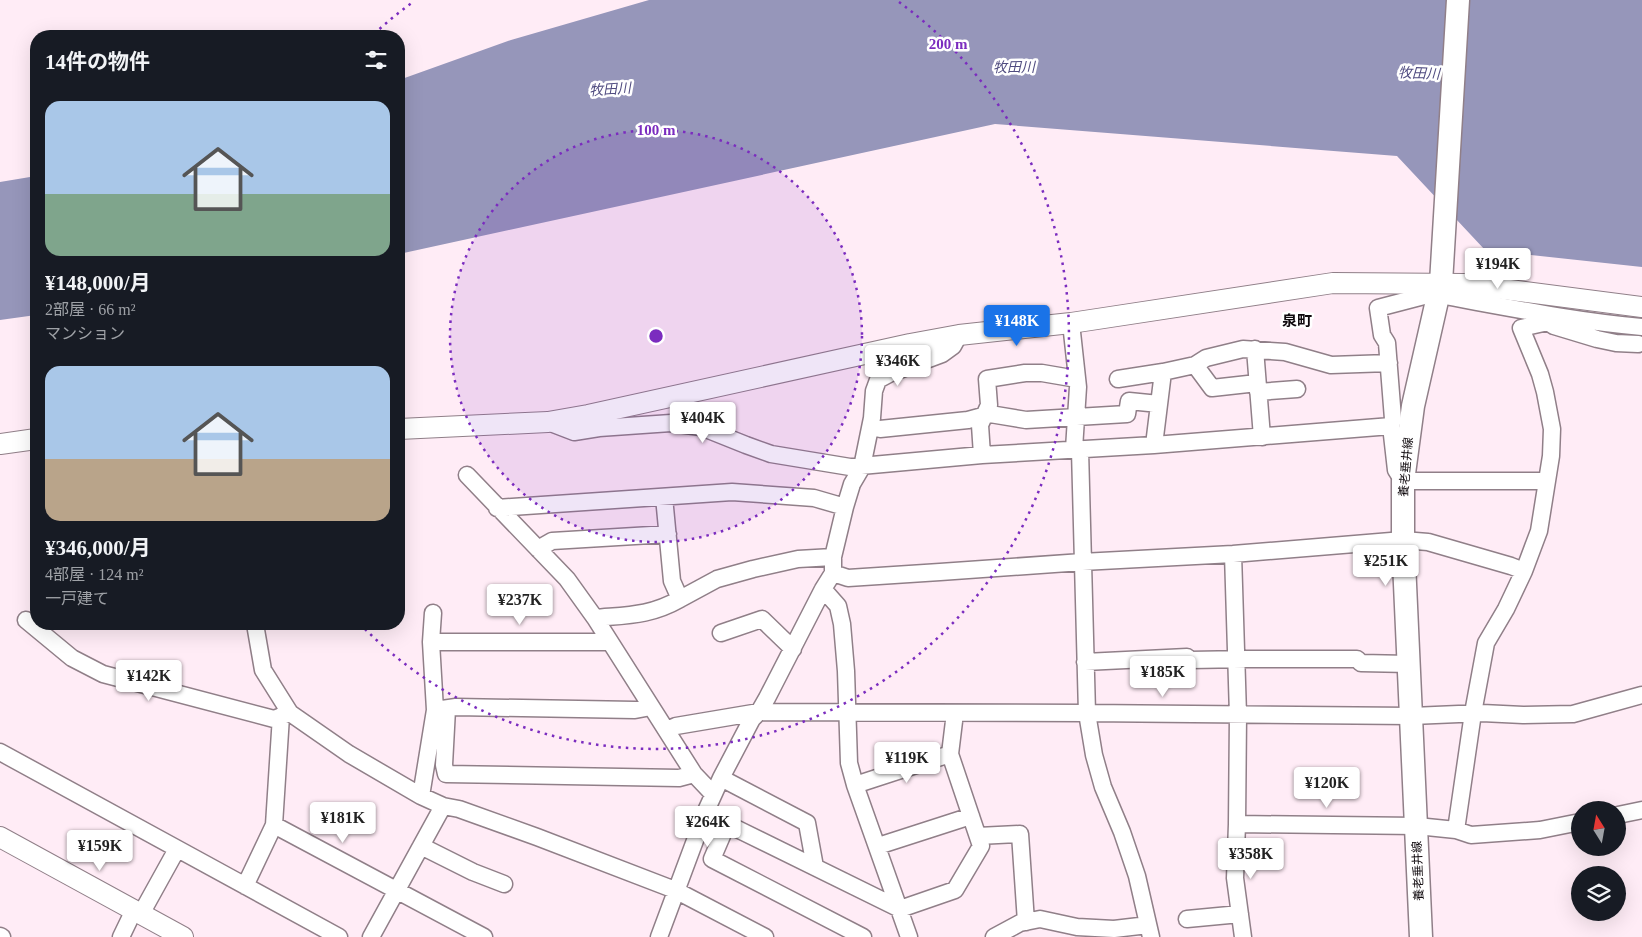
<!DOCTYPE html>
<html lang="ja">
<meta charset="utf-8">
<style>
:root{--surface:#171b24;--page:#20242c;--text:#f1f3f6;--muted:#9ea1a6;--accent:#1a73e8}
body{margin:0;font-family:"Times New Roman","Noto Sans JP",serif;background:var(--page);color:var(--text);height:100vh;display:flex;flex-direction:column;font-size:19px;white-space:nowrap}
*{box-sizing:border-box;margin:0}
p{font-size:16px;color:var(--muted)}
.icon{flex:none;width:28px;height:28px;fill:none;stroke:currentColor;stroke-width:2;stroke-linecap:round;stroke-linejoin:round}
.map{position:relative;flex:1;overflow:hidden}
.drawer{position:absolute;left:30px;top:30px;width:375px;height:600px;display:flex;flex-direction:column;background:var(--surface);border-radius:20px;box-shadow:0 5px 20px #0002}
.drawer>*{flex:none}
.needle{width:32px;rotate:349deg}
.controls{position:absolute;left:1571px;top:801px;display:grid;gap:10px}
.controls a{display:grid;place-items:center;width:55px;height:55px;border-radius:50%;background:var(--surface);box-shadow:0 5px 20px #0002;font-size:25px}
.price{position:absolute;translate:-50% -42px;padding:0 11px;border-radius:5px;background:#fff;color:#222;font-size:16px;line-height:32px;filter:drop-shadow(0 1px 2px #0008)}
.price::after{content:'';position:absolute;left:50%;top:30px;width:15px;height:11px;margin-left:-8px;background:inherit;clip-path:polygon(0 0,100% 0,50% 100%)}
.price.current{background:var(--accent);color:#fff}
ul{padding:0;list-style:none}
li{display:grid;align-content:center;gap:10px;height:265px;padding:0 15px}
li span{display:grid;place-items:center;height:155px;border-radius:15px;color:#555}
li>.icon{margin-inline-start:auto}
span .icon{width:90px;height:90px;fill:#fffc;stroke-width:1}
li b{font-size:21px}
h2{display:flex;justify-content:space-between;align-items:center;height:60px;padding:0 15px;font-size:21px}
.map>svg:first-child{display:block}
.water{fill:#9696ba}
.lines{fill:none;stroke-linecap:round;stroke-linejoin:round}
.minor-casing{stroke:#907f88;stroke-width:19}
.tertiary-casing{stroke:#907f88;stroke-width:22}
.secondary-casing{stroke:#907f88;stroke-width:25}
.minor{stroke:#fff;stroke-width:16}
.tertiary{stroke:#fff;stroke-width:20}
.secondary{stroke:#fff;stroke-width:22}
.ring{fill:none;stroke:#7b2cbf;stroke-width:2.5;stroke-dasharray:2.5 5}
.labels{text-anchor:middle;stroke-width:5;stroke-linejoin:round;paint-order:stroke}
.street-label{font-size:12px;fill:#0f090d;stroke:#fff}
.water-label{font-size:14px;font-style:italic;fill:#504c80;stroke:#fff}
.quarter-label{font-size:15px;font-weight:bold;fill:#0f090d;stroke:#fff}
.centre{fill:#7b2cbf;stroke:#fff;stroke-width:2.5}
.ring-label{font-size:15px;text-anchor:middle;font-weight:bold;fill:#7b2cbf;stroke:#fff;stroke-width:5;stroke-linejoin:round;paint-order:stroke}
</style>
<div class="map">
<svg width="1642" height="937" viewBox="0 0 1642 937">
<rect width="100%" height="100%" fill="#ffecf6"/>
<path class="water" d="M649,0h993v267l-157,-17 -88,-94 -402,-32 -596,130v-174l112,-40z
M36,176v139l-36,5v-138z"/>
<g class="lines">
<defs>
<path id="minor" d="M1548,322l6,4 43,13 19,4 22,1
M1071,323l7,64 -4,62
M1255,349l7,88
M1195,365l11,-7 37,-9 42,3 46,13 58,-2
M1163,372l32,-7 17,23 45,-5
M1118,379l45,-7 -9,73
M1258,392l39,-3
M548,422l26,10 25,-4 72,-5 30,4 45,18 25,9 79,13 132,-12 172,-10 237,-19 5,44 7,11h143
M1391,426l2,-7 -6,-76 -5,-8 -4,-27 46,-12 15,-1c67,12 135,26 203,32
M880,429l88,-9 22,-6 36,6 101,-6 2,-13 30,3
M1080,450l7,263 7,42 9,32 19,45 15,44 14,61
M982,455l-2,-30 9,-20 -2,-26 38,-6h17l35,6
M467,475l100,104 28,39
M664,497l8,84 8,18 37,-20 36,-10 45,-10 35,-2
M497,508l235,-16 82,6 31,9
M538,549l14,-8 116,-7
M1233,554l5,161 -1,109 -2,54 8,59
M833,573l15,5 92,-6 142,-10 151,-8 170,-14 25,2 83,24 13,5
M823,589l15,17 4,18 4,47 3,92 6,22 54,152
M680,599c-30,17 -52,16 -85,19l99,156 19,20
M26,620l46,38 31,16 171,45 16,-6
M255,624l8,46 27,43 59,41 72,42 22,10 16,3 78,28 138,53 90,47
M721,633l41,-14 31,30
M431,642h178
M1085,662l102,-5 3,3 57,-1h110l4,4 48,1
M447,709l-3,56 2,9 233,4 15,-4
M435,710l21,-3 179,3 16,-3
M667,730l9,-4 83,-14 328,1 325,3 70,-3 41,2 50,-1 69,-19
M0,752l339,185
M721,778l86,45 8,44
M855,785l95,-31
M421,796l14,-86 -4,-68 2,-29
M706,811l21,13 173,85 55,-19 26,-44 -31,-92 5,-41
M1618,815l24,-5
M727,824l-15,35 151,78
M1237,824l180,2 39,4 15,5 69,-5 40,-8
M274,825l210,112
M1456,830l17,-117 13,-70 20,-34 18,-38 15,-40 12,-75 1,-27 -7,-37 -5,-18 -19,-46 27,-6 2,-7
M978,836l42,-2 6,88
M421,846l52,26 31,12
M878,846l93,-30
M245,886l29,-61 7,-109
M141,914l36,-65
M1187,919l53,-5
M0,936l2,1
M121,937l13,-27
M371,937l72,-131
M659,937l47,-126 15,-33 31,-59 7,-7 8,-14 56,-109 10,-16v-16l12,-50 7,-23 10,-17 10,-49 2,-27 4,-11 13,-7 51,-19 11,-8 6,-11
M994,937l26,-14 20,-4 37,8 37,2 34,-4"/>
<path id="tertiary" d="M399,429l149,-7 40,-7 322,-71 49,-9 112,-12 262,-40 131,1 178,23
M0,444l36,-5
M0,837l183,100"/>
<path id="secondary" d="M1421,937l-18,-397v-59l10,-75 28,-123 17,-283"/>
</defs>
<use href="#minor" class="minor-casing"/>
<use href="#tertiary" class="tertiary-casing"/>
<use href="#secondary" class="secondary-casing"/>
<use href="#minor" class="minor"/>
<use href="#tertiary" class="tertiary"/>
<use href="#secondary" class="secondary"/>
</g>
<circle cx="656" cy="336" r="206" fill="#7b2cbf" fill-opacity=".12"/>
<g class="ring">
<circle cx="656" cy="336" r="206"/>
<path d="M374 34A413 413 0 0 1 413 2M899 2A413 413 0 1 1 361 625"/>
</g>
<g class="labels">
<g class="street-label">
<text transform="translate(1406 467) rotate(-85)" y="4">養老垂井線</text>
<text transform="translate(1418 871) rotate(-92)" y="4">養老垂井線</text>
</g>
<g class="water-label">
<text transform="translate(1014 67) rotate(-1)" y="5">牧田川</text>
<text transform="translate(1419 73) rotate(2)" y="5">牧田川</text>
<text transform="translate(610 89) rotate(-4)" y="5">牧田川</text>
</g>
<g class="quarter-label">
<text x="1297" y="326">泉町</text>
</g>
</g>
<circle cx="656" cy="336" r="8" class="centre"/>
<g class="ring-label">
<text x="948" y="49">200 m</text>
<text x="656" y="135">100 m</text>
</g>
</svg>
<div class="controls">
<a><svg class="needle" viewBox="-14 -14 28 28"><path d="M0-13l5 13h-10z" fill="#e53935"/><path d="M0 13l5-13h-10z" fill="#9ea1a6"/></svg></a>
<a><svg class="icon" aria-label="layers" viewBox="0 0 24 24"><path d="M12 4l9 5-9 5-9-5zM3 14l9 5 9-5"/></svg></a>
</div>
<b class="price" style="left:1498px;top:290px">¥194K</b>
<b class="price current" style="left:1017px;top:347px">¥148K</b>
<b class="price" style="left:898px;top:387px">¥346K</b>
<b class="price" style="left:703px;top:444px">¥404K</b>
<b class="price" style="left:1386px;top:587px">¥251K</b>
<b class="price" style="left:520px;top:626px">¥237K</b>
<b class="price" style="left:1163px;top:698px">¥185K</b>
<b class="price" style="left:149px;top:702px">¥142K</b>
<b class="price" style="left:907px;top:784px">¥119K</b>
<b class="price" style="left:1327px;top:809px">¥120K</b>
<b class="price" style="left:343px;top:844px">¥181K</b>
<b class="price" style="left:708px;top:848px">¥264K</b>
<b class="price" style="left:100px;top:872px">¥159K</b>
<b class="price" style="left:1251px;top:880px">¥358K</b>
<section class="drawer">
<h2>14件の物件<svg class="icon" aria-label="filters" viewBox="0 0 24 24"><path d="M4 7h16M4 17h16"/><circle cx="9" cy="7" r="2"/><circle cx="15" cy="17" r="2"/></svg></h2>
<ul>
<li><span style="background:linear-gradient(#a9c7e8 60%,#7fa58c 0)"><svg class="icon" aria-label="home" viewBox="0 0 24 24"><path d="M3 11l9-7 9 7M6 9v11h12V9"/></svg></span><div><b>¥148,000/月</b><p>2部屋 · 66 m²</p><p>マンション</p></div></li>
<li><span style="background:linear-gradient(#a9c7e8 60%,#b9a48a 0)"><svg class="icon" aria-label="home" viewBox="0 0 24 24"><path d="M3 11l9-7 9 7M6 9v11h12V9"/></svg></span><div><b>¥346,000/月</b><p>4部屋 · 124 m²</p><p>一戸建て</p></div></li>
</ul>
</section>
</div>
